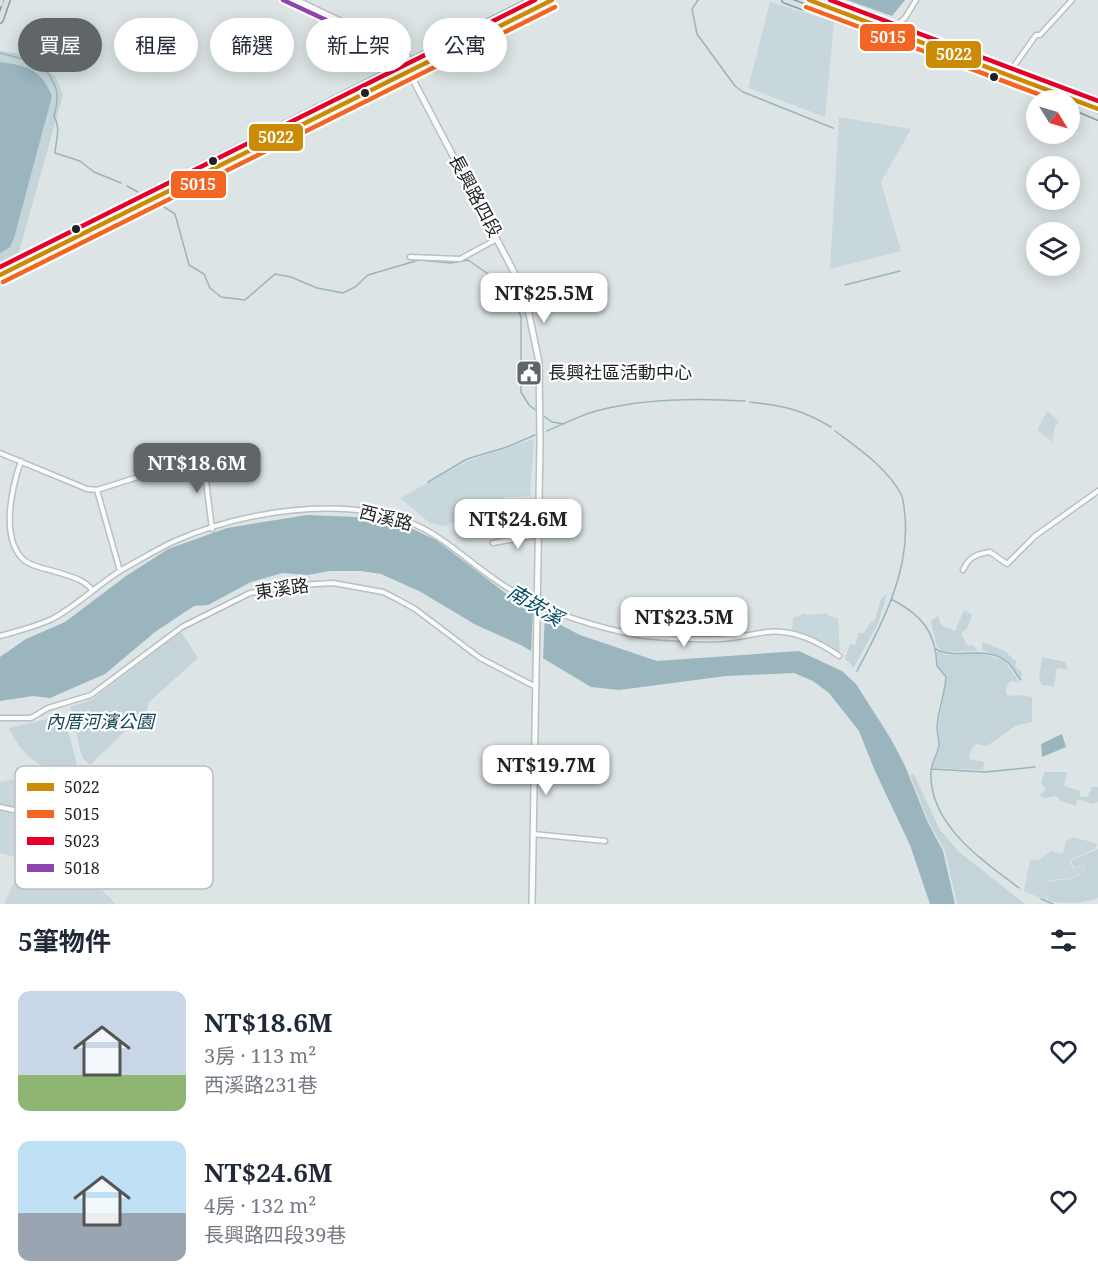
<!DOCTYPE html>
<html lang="zh-TW">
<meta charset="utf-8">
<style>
:root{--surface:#fff;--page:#f6f6f7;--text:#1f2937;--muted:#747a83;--accent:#606567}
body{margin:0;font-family:"Noto Serif","Noto Sans TC",serif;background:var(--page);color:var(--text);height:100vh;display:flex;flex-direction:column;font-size:22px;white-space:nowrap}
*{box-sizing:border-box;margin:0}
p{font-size:20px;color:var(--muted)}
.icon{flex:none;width:33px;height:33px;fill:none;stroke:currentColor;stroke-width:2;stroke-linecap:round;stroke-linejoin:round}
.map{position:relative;height:904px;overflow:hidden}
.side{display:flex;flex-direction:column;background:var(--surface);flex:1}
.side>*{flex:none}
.banner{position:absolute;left:18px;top:18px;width:600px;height:54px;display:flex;gap:12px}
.needle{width:39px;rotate:127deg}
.tools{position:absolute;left:1026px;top:90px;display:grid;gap:12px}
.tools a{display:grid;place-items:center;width:54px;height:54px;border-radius:50%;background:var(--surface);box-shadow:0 3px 15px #0003;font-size:30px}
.price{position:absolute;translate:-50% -51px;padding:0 14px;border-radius:12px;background:#fff;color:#222;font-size:20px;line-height:39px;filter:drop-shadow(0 2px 3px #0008)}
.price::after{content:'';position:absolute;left:50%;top:36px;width:18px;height:14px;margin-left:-9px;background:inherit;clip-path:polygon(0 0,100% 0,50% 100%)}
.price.active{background:var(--accent);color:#fff}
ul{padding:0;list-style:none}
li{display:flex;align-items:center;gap:18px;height:150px;padding:0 18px}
li span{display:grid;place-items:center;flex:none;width:168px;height:120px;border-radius:12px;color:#555}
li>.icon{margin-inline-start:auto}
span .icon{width:72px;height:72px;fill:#fffc;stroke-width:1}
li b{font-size:26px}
h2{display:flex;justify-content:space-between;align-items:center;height:72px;padding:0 18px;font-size:26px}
.pill{padding:0 21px;border-radius:27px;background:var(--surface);box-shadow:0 3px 15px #0003;font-size:21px;line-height:54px}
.pill.active{background:var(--accent);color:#fff}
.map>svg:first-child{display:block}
.built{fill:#c8d7dc}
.green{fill:#c4d4d9}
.water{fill:#9ab5be}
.pier{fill:#dce4e6}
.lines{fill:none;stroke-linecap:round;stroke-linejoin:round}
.stream{stroke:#9ab5be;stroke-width:1.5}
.street-casing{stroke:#babfc1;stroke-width:7}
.secondary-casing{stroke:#babfc1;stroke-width:8}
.primary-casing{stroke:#889ba0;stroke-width:8}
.street{stroke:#fafbfb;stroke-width:4}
.secondary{stroke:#fafbfb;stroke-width:5}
.primary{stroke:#d8e1e3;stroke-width:5}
.bus-1-casing{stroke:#fff;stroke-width:9}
.bus-2-casing{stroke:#fff;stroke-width:9}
.bus-3-casing{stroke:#fff;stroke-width:9}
.bus-4-casing{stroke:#fff;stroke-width:9}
.bus-1{stroke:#cb8b07;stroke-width:4.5}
.bus-2{stroke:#f26522;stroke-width:4.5}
.bus-3{stroke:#e4002b;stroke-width:4.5}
.bus-4{stroke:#8e44ad;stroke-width:4.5}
.bus-dot{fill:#1d2123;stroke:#fff;stroke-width:2}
.labels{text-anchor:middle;stroke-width:4.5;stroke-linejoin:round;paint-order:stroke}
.street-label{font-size:18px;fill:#1d2123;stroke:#fff}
.poi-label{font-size:18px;fill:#1d2123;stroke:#fff;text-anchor:start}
.park-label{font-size:18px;font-style:italic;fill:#164756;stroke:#fff}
.water-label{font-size:20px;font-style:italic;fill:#024f62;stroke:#fff}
.key{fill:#fff;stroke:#bbbcbd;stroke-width:1.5}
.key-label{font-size:16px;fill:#1d2123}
.line-badge{stroke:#fff;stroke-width:2}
.badge-label{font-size:16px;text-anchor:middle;font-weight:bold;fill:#fff}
</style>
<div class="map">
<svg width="1098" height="904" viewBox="0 0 1098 904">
<rect width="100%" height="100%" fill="#dce4e6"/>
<path class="built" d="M770,2l64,20 -9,95 -77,-29z
M839,117l72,12 -30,53 20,69 -71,18z
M1047,411l12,10 -5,8 -1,13 -16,-12z
M534,439l-4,57 -25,1 -2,11 -20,3 -39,15 -14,-3 -30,-25 68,-37z
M806,613l1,2 21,-2 1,3 9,2 2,35 -28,-15 -20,-7 1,-13z
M14,779l18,5 3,4 -2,13 14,3 27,17 13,18 -3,1 5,23 13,27 14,14h-112l23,-49 -12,2 -15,-4v-71z
M1073,837l25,7 -3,5 -26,12 4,8 9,-3 3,6 -14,6 -21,2 -5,4 2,17 -23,-10 6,-31h8l13,-9 12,3 3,-13z"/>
<path class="green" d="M0,51l30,4 26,22 7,18 -45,160 -18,9z
M887,594l-9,30 -24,43 -9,-8 5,-15 5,1 4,-12h5l7,-11 4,-2 6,-21z
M964,610l8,5 -4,12 -7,7 6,11 6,1 5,5 -33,1 -8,-5 -6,-26 7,-5 3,9 14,6z
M181,632l17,26 -50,45v6l-58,56 -8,-8 -12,-50 23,-8z
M982,642l21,8 14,12 -2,5 7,5 -1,7 -16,-20 -23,-9z
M937,650l8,5 33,-2 26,7 16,23 -9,-2 -5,5v8l3,2 9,-1 14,2v25l-17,4 -28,20 -11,-2 -5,5 -2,10 15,3 -1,8 -51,-2 8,-22 -2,-19 9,-50 -9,-11z
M1042,657l23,5 3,7 -11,-1 -3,18 -12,-1 -3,-6z
M64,715l14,54c-33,7 -56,-12 -69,-41z
M1045,772h22l-3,14 16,5v6h7l5,-10h6v15l-5,2 -16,-5 -1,7 -15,-5 -5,-5 -12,2 -5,-3 7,-5 -5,-8z
M914,774l26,56 19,22 66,52h-68l-12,-53 -16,-28 -19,-48z
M1098,849v49c-15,6 -35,6 -50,3l-3,-17 6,-3 20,-2 14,-7 -2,-7 -9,3 -3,-7z"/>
<path class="water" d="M847,0h58l-13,16z
M0,62c28,4 41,7 52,34l-38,142 -4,9 -10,6z
M307,515l73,3 22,6 34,16 76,58 37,21 31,16 77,26 142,-10 43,20 14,13 35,55 14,27 23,57 15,28 12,53h-25l-20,-59 -35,-74 -16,-40 -30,-38 -16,-12 -19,-8 -68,3 -107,14 -28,-3 -70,-42 -45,-20 -55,-33 -40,-18 -20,-3h-32l-21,4 -26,-2 -31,9 -43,23 -14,1 -39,26 -50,42 -55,24 -17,-2 -33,5v-44l26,-18 39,-17 61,-46 42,-27 59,-21z
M1062,734l4,13 -24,10 -1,-13z"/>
<path class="pier" d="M533,610l12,3 -2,48 -12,-7z"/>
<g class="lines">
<path class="stream" d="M698,0l-6,9 5,25 38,52 8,6 90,36
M0,53l42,11c14,21 19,27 12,52 7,12 2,23 1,37l25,8 14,11 27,11
M127,186l11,6
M155,201l20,13 14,51 15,9 6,14 11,9 24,3 30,-26 16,3 26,11 26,5 12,-6 13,-12 51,-15 32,3 17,-3 43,30 10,27v75l8,13 8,6
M845,285l55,-14
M750,402c34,4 51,7 81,25
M541,414l11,8 12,2
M547,431c17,-7 35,-17 53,-21 47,-12 97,-12 145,-9
M835,431c24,18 51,36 66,63 3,6 3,15 4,22 5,56 -23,108 -48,155
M428,482l39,-23 40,-12 28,-12
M891,599c31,16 45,33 46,67l9,11c-1,17 -8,33 -9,50 0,6 2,12 2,18 -1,9 -7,16 -8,26 -3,53 51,89 88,117
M936,649c17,11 50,-4 70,12 6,4 9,13 15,19
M931,769l54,3 50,-5
M1041,899l12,5"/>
<defs>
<path id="street" d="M819,0v12
M451,26l7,11
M890,30l15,-12 11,-18
M1007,76l29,-41h4l32,-35
M410,257l50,2 37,-20
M0,453l87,36 10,1 126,-40
M203,457l9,72
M21,461c-10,29 -21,79 4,100 10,7 24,8 35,12 12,4 25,7 32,17
M97,490l23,81
M493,543l46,-8
M963,570c6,-13 13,-16 27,-18l17,12 28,-28 63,-45
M0,636c18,-5 35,-9 52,-17 25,-13 46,-35 71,-50 17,-9 34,-20 52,-28 66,-29 162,-45 231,-20 34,12 58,37 87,57 38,28 84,44 129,54 28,6 67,8 96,7 16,0 33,-5 49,-7 25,-3 52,10 72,24
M0,718h31l17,-10 43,-13 91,-68 68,-34 49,-8 34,-2 50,9 14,7 18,10 65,49 56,29
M0,807l72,16
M533,834l72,7"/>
<path id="secondary" d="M283,0l117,55 114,217 15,42 10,48 1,81 -8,461
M296,0l99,47 12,9 3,8"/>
<path id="primary" d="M785,0l272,100
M809,0l289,109
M0,4l1,-4
M0,20l7,-20
M1070,105l28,12
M0,267l532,-267
M0,275l552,-275"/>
</defs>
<use href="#street" class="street-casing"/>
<use href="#secondary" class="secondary-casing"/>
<use href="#primary" class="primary-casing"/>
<use href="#street" class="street"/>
<use href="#secondary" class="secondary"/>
<use href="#primary" class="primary"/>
<defs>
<path id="bus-1" d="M809,0l289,109
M0,275l552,-275"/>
<path id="bus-2" d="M806,7l248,93
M3,282l552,-275"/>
<path id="bus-3" d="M830,0l268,101
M0,267l535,-267"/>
<path id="bus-4" d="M283,0l71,33"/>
</defs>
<use href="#bus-1" class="bus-1-casing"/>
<use href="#bus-2" class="bus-2-casing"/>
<use href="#bus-3" class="bus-3-casing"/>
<use href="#bus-4" class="bus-4-casing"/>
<use href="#bus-1" class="bus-1"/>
<use href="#bus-2" class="bus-2"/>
<use href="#bus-3" class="bus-3"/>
<use href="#bus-4" class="bus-4"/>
</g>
<defs>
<symbol id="civic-square" viewBox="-11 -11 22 22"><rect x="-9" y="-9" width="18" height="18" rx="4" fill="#606567" stroke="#fff"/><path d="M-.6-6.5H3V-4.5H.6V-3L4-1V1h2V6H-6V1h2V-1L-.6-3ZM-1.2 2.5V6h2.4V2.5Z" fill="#fff"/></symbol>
</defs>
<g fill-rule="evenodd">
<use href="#civic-square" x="514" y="358" width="30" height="30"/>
</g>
<g class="bus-dot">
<circle cx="994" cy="77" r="5"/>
<circle cx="365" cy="93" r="5"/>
<circle cx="213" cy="161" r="5"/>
<circle cx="76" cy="229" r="5"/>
</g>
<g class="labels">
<g class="street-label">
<text transform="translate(475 196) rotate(62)" y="6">長興路四段</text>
<text transform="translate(386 518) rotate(14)" y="6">西溪路</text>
<text transform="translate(282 589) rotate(-8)" y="6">東溪路</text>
</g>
<g class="poi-label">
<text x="548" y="379">長興社區活動中心</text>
</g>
<g class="park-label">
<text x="100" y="728">內厝河濱公園</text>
</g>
<g class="water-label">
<text transform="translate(535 605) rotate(31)" y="7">南崁溪</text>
</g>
</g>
<rect x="15" y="766" width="198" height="123" rx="9" class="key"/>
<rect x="27" y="783" width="27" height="8" fill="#cb8b07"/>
<rect x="27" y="810" width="27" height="8" fill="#f26522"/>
<rect x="27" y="837" width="27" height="8" fill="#e4002b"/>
<rect x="27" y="864" width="27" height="8" fill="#8e44ad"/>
<g class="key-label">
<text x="64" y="793">5022</text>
<text x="64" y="820">5015</text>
<text x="64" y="847">5023</text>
<text x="64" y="874">5018</text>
</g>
<g class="line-badge">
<rect x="859" y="23" width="57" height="29" rx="6" fill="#f26522"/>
<rect x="925" y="40" width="57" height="29" rx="6" fill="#cb8b07"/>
<rect x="248" y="123" width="56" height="29" rx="6" fill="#cb8b07"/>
<rect x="170" y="170" width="57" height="29" rx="6" fill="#f26522"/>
</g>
<g class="badge-label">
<text x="888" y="43">5015</text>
<text x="954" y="60">5022</text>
<text x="276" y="143">5022</text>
<text x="198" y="190">5015</text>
</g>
</svg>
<div class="tools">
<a><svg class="needle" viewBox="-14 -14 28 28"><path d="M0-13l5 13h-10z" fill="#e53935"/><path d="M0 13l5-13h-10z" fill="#747a83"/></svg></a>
<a><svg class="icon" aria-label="locate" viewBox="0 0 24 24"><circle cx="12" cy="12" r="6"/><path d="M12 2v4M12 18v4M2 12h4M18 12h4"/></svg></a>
<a><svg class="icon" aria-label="layers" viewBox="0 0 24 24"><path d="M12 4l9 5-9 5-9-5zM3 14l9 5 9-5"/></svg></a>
</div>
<b class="price" style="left:544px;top:324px">NT$25.5M</b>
<b class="price active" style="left:197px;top:494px">NT$18.6M</b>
<b class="price" style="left:518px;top:550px">NT$24.6M</b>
<b class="price" style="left:684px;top:648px">NT$23.5M</b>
<b class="price" style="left:546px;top:796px">NT$19.7M</b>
<div class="banner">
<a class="pill active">買屋</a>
<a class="pill">租屋</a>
<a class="pill">篩選</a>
<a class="pill">新上架</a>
<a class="pill">公寓</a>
</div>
</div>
<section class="side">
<h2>5筆物件<svg class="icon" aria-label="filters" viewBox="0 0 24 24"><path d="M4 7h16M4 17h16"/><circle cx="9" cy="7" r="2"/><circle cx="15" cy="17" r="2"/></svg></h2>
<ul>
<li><span style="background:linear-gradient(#c9d6e8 70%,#8fb573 0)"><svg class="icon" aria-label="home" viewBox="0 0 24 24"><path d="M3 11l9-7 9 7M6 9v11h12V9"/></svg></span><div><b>NT$18.6M</b><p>3房 · 113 m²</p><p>西溪路231巷</p></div><svg class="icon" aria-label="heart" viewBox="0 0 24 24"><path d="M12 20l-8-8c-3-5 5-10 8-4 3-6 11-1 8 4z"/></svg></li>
<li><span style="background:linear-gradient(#bfe0f5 60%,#9aa5b1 0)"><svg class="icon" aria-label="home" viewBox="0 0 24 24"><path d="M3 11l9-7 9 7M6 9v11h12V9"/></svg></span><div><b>NT$24.6M</b><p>4房 · 132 m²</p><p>長興路四段39巷</p></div><svg class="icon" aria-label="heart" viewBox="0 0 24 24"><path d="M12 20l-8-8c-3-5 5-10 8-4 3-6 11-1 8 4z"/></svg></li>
</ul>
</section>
